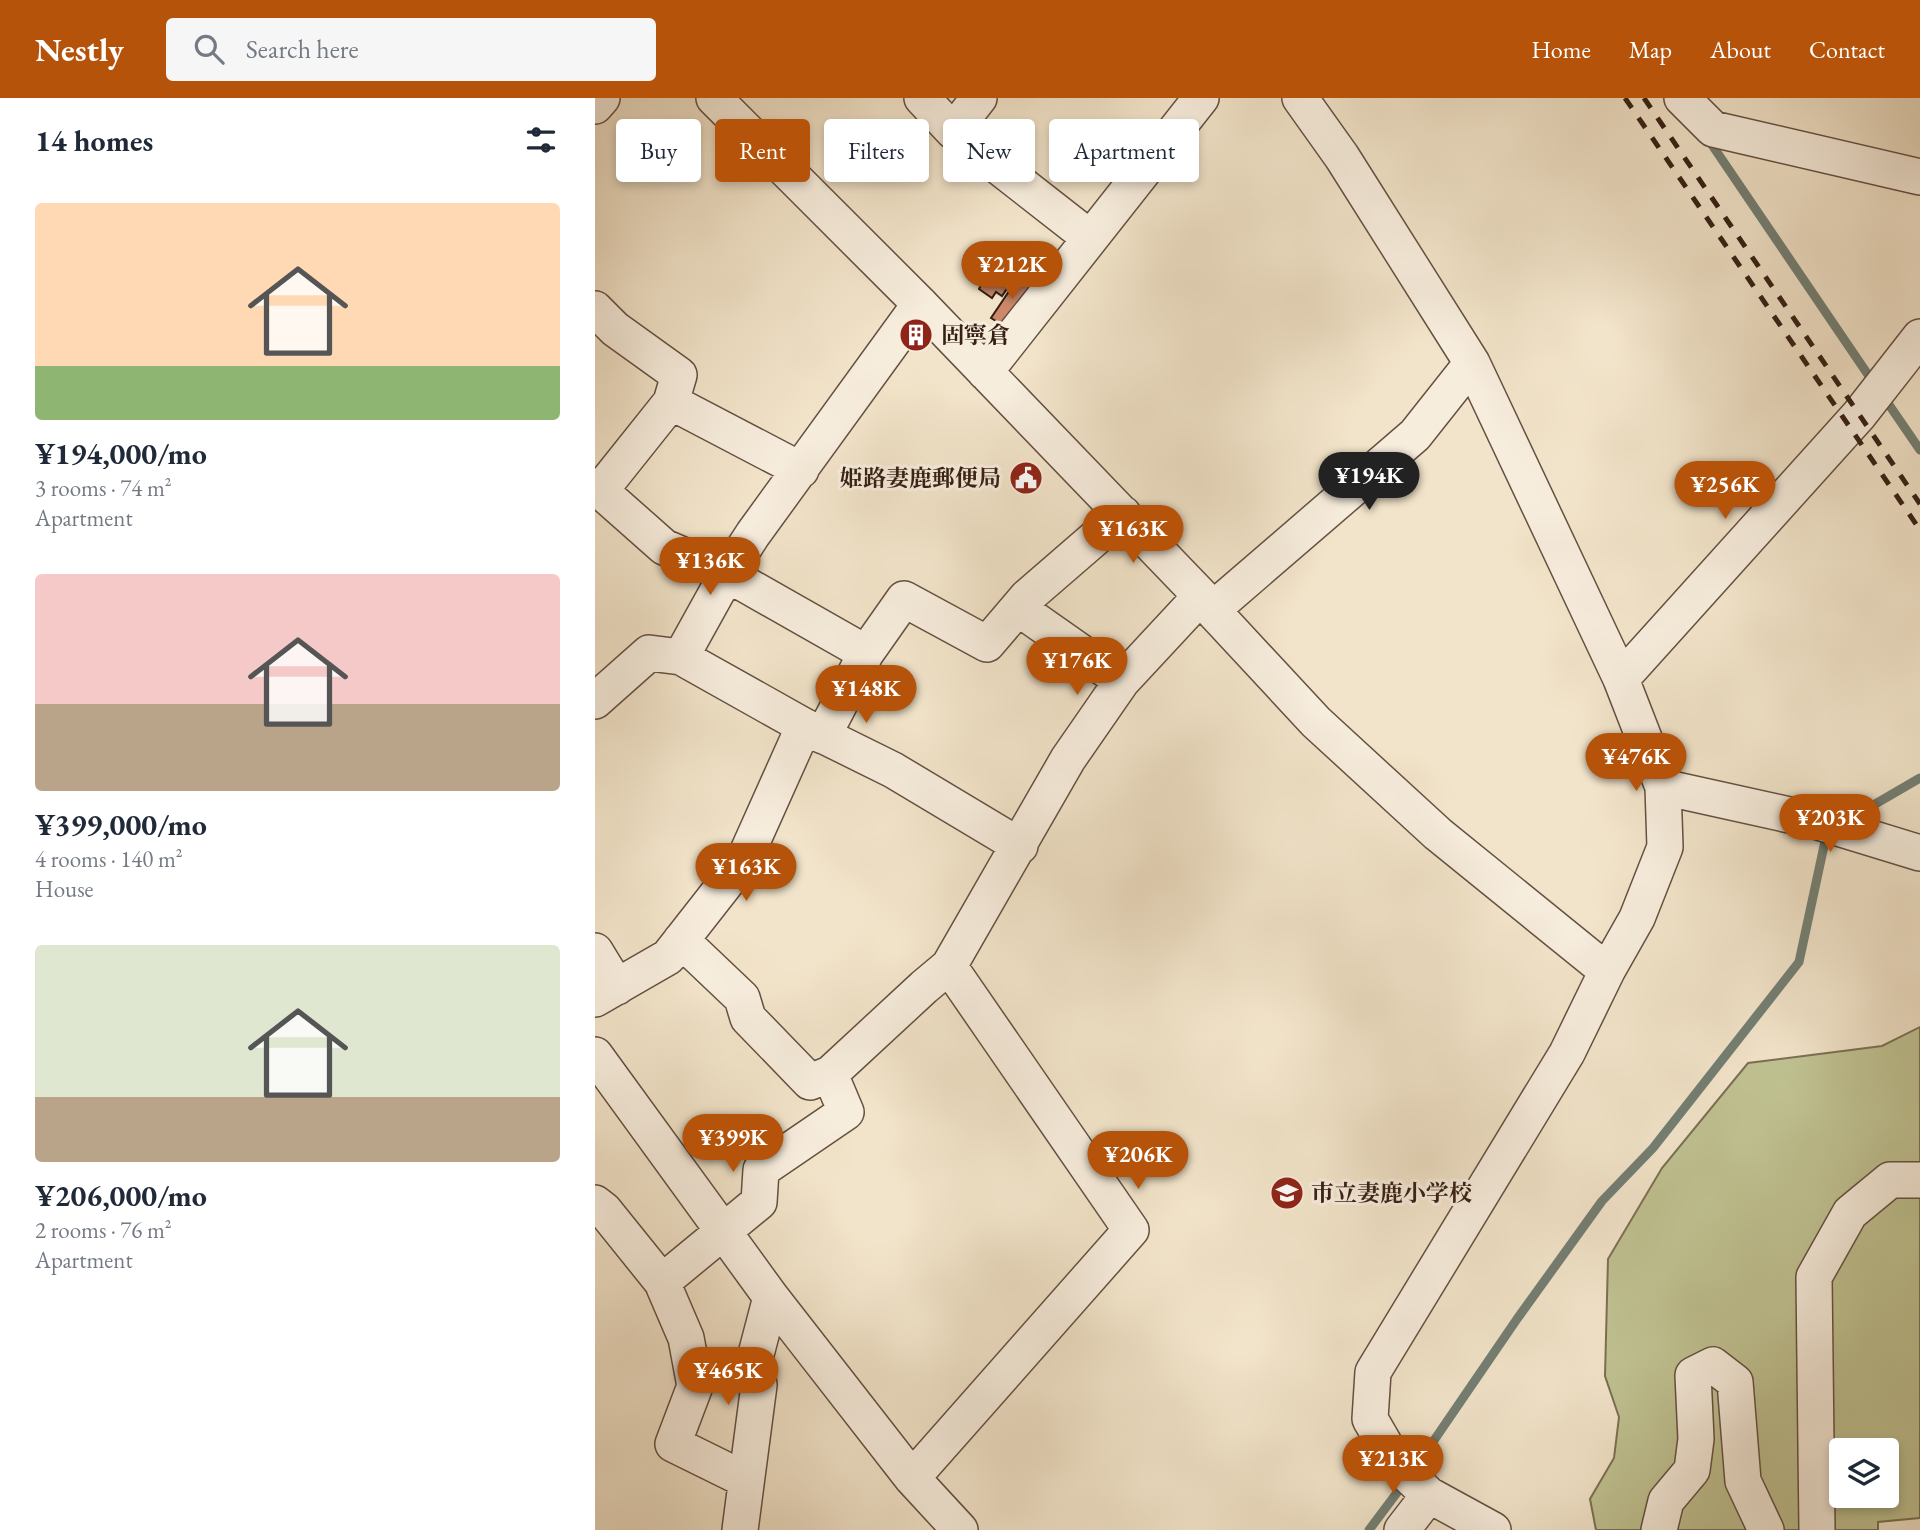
<!DOCTYPE html>
<meta charset="utf-8">
<style>
:root{--surface:#fff;--page:#f6f6f7;--text:#1f2937;--muted:#747a83;--accent:#b45309}
body{margin:0;font-family:"EB Garamond","Noto Serif JP",serif;background:var(--page);color:var(--text);height:100vh;display:flex;flex-direction:column;font-size:26px;white-space:nowrap}
*{box-sizing:border-box;margin:0}
p{font-size:23px;color:var(--muted)}
.icon{flex:none;width:38px;height:38px;fill:none;stroke:currentColor;stroke-width:2;stroke-linecap:round;stroke-linejoin:round}
.map{position:relative;flex:1;overflow:hidden}
.details{display:flex;flex-direction:column;background:var(--surface);width:595px}
.details>*{flex:none}
.banner{position:absolute;left:21px;top:21px;width:665px;height:63px;display:flex;gap:14px}
.fabs{position:absolute;left:1234px;top:1340px;display:grid;gap:14px}
.fabs a{display:grid;place-items:center;width:70px;height:70px;border-radius:7px;background:var(--surface);box-shadow:0 4px 10px #0003;font-size:35px}
.price{position:absolute;translate:-50% -60px;padding:0 16px;border-radius:24px;background:var(--accent);color:#fff;font-size:23px;line-height:46px;filter:drop-shadow(0 2px 4px #0008)}
.price::after{content:'';position:absolute;left:50%;top:42px;width:21px;height:16px;margin-left:-10px;background:inherit;clip-path:polygon(0 0,100% 0,50% 100%)}
.price.on{background:#222;color:#fff}
ul{padding:0;list-style:none}
li{display:grid;align-content:center;gap:14px;height:371px;padding:0 35px}
li span{display:grid;place-items:center;height:217px;border-radius:7px;color:#555}
li>.icon{margin-inline-start:auto}
span .icon{width:126px;height:126px;fill:#fffc;stroke-width:1}
li b{font-size:30px}
h2{display:flex;justify-content:space-between;align-items:center;height:84px;padding:0 35px;font-size:30px}
.pill{padding:0 24px;border-radius:7px;background:var(--surface);box-shadow:0 4px 10px #0003;font-size:24px;line-height:63px}
.pill.on{background:var(--accent);color:#fff}
header{display:flex;align-items:center;gap:42px;box-sizing:border-box;height:98px;padding:0 35px;background:var(--accent);color:#fff}
header strong{font-size:33px}
nav{display:flex;gap:38px;margin-inline-start:auto;font-size:24px}
.search{width:490px;height:63px;background:var(--page);display:flex;align-items:center;gap:18px;box-sizing:border-box;padding:0 24px;border-radius:7px;color:var(--muted);font-size:26px}
main{display:flex;flex:1;min-height:0}
.map>svg:first-child{display:block}
.green{fill:#c0c292;stroke:#7b7053;stroke-width:2;fill-rule:evenodd}
.lines{fill:none;stroke-linecap:round;stroke-linejoin:round}
.stream{stroke:#737f74;stroke-width:9}
.building{fill:#cd8869;stroke:#361f14;stroke-width:2}
.minor-casing{stroke:#655042;stroke-width:38}
.minor{stroke:#f7eddd;stroke-width:35}
.rail{stroke:#361f14;stroke-width:5;stroke-dasharray:12 12;stroke-linecap:butt}
.labels{text-anchor:middle;stroke-width:6;stroke-linejoin:round;paint-order:stroke}
.poi-label{font-size:23px;font-weight:bold;fill:#361f14;stroke:#f7eddd;text-anchor:start}
</style>
<header>
<strong>Nestly</strong>
<div class="search"><svg class="icon" aria-label="search" viewBox="0 0 24 24"><circle cx="10" cy="10" r="6"/><path d="M15 15l6 6"/></svg>Search here</div>
<nav><a>Home</a><a>Map</a><a>About</a><a>Contact</a></nav>
</header>
<main>
<section class="details">
<h2>14 homes<svg class="icon" aria-label="filters" viewBox="0 0 24 24"><path d="M4 7h16M4 17h16"/><circle cx="9" cy="7" r="2"/><circle cx="15" cy="17" r="2"/></svg></h2>
<ul>
<li><span style="background:linear-gradient(#ffd9b3 75%,#8fb573 0)"><svg class="icon" aria-label="home" viewBox="0 0 24 24"><path d="M3 11l9-7 9 7M6 9v11h12V9"/></svg></span><div><b>¥194,000/mo</b><p>3 rooms · 74 m²</p><p>Apartment</p></div></li>
<li><span style="background:linear-gradient(#f6c9c9 60%,#b9a48a 0)"><svg class="icon" aria-label="home" viewBox="0 0 24 24"><path d="M3 11l9-7 9 7M6 9v11h12V9"/></svg></span><div><b>¥399,000/mo</b><p>4 rooms · 140 m²</p><p>House</p></div></li>
<li><span style="background:linear-gradient(#dfe7d0 70%,#b9a48a 0)"><svg class="icon" aria-label="home" viewBox="0 0 24 24"><path d="M3 11l9-7 9 7M6 9v11h12V9"/></svg></span><div><b>¥206,000/mo</b><p>2 rooms · 76 m²</p><p>Apartment</p></div></li>
</ul>
</section>
<div class="map">
<svg width="1325" height="1432" viewBox="0 0 1325 1432">
<rect width="100%" height="100%" fill="#f2e4ca"/>
<filter id="stains"><feTurbulence type="fractalNoise" baseFrequency=".00286" numOctaves="4"/><feColorMatrix values="0 0 0 0 .2 0 0 0 0 .09 0 0 0 0 .02 0 0 0 .5 -.17"/></filter>
<radialGradient id="worn" r=".72"><stop offset=".6" stop-color="#630" stop-opacity="0"/><stop offset="1" stop-color="#630" stop-opacity=".3"/></radialGradient>
<path class="green" d="M1325,929v491l-42,4v8h-282l-6,-31 24,-41 5,-41 -14,-41 3,-117 54,-91 86,-105 134,-17zM1246,1353h46v45h-46z"/>
<g class="lines">
<path class="stream" d="M1113,41l165,243
M1288,298l37,54
M1251,723l74,-43
M818,1373l104,-152 85,-118 51,-53 146,-186 28,-130
M774,1432l36,-48"/>
</g>
<path class="building" d="M397,157l26,17 -16,24 -6,-4 -4,6 -13,-9 3,-6 -6,-4z
M425,177l13,9 -29,42 -13,-8z
M320,225l14,11 -11,14 -14,-12z"/>
<g class="lines">
<defs>
<path id="minor" d="M119,0l206,206 281,292 11,14 104,112 122,112 169,137
M327,0l31,33 137,107
M705,0l42,59 130,206 149,316 42,108 2,60 -28,71 -30,53 -40,82 -194,319 -3,47 26,45 33,31 64,35
M1087,0l31,31 207,48
M0,8l7,-8
M358,33l26,-33
M0,211l20,20 64,46 -8,27 130,68
M390,274l216,-274
M0,388l69,61 63,27 139,79
M5,393l71,-89
M423,510l104,73
M617,512l203,-175 57,-72
M86,559l46,-83 26,-40 167,-230
M1026,581l238,-264 61,-78
M0,603l54,-48 32,4 123,69 89,44 127,76
M228,638l43,-83 38,-54 83,45 40,-47 96,-83
M1068,689l149,33 108,33
M86,842l61,58 6,20 62,64 20,-8 94,-87 25,-21
M0,853l22,36
M0,901l73,-42 76,-97 60,-134
M0,957l176,242 141,181 48,52
M0,1105l9,7 58,72 24,56 9,48 -22,58 73,36
M67,1184l97,-80 2,-32 85,-58 -16,-38
M317,1380l219,-248 -182,-264 119,-207 54,-78 79,-85
M145,1432l19,-145 -4,-27 16,-61
M807,1432l27,-35
M1064,1432l7,-29 26,-31 4,-31 -3,-64 20,-10 22,17 8,99 23,49
M1222,1432l-3,-253 36,-64 40,-33h30"/>
</defs>
<use href="#minor" class="minor-casing"/>
<use href="#minor" class="minor"/>
<path class="rail" d="M1030,0l295,432
M1049,0l276,406"/>
</g>
<defs>
<symbol id="building-disc" viewBox="-11 -11 22 22"><circle r="9.5" fill="#8f2418" stroke="#f7eddd"/><path d="M-4-6H4V6H1V3H-1V6H-4ZM-2.5-4.3h1.7v1.8h-1.7ZM.8-4.3h1.7v1.8H.8ZM-2.5-1h1.7V.8h-1.7ZM.8-1h1.7V.8H.8Z" fill="#fff"/></symbol>
<symbol id="civic-disc" viewBox="-11 -11 22 22"><circle r="9.5" fill="#8f2418" stroke="#f7eddd"/><path d="M-.6-6.5H3V-4.5H.6V-3L4-1V1h2V6H-6V1h2V-1L-.6-3ZM-1.2 2.5V6h2.4V2.5Z" fill="#fff"/></symbol>
<symbol id="school-disc" viewBox="-11 -11 22 22"><circle r="9.5" fill="#8f2418" stroke="#f7eddd"/><path d="M0-5L7-2L0 1L-7-2ZM-4 1L0 2.5L4 1V4Q0 6-4 4Z" fill="#fff"/></symbol>
</defs>
<g fill-rule="evenodd">
<use href="#building-disc" x="302" y="218" width="38" height="38"/>
<use href="#civic-disc" x="412" y="361" width="38" height="38"/>
<use href="#school-disc" x="673" y="1076" width="38" height="38"/>
</g>
<g class="labels">
<g class="poi-label">
<text x="346" y="245">固寧倉</text>
<text x="406" y="388" text-anchor="end">姫路妻鹿郵便局</text>
<text x="716" y="1103">市立妻鹿小学校</text>
</g>
</g>
<rect width="100%" height="100%" filter="url(#stains)"/>
<rect width="100%" height="100%" fill="url(#worn)"/>
</svg>
<div class="fabs">
<a><svg class="icon" aria-label="layers" viewBox="0 0 24 24"><path d="M12 4l9 5-9 5-9-5zM3 14l9 5 9-5"/></svg></a>
</div>
<b class="price" style="left:417px;top:203px">¥212K</b>
<b class="price on" style="left:774px;top:414px">¥194K</b>
<b class="price" style="left:1130px;top:423px">¥256K</b>
<b class="price" style="left:538px;top:467px">¥163K</b>
<b class="price" style="left:115px;top:499px">¥136K</b>
<b class="price" style="left:482px;top:599px">¥176K</b>
<b class="price" style="left:271px;top:627px">¥148K</b>
<b class="price" style="left:1041px;top:695px">¥476K</b>
<b class="price" style="left:1235px;top:756px">¥203K</b>
<b class="price" style="left:151px;top:805px">¥163K</b>
<b class="price" style="left:138px;top:1076px">¥399K</b>
<b class="price" style="left:543px;top:1093px">¥206K</b>
<b class="price" style="left:133px;top:1309px">¥465K</b>
<b class="price" style="left:798px;top:1397px">¥213K</b>
<div class="banner">
<a class="pill">Buy</a>
<a class="pill on">Rent</a>
<a class="pill">Filters</a>
<a class="pill">New</a>
<a class="pill">Apartment</a>
</div>
</div>
</main>
